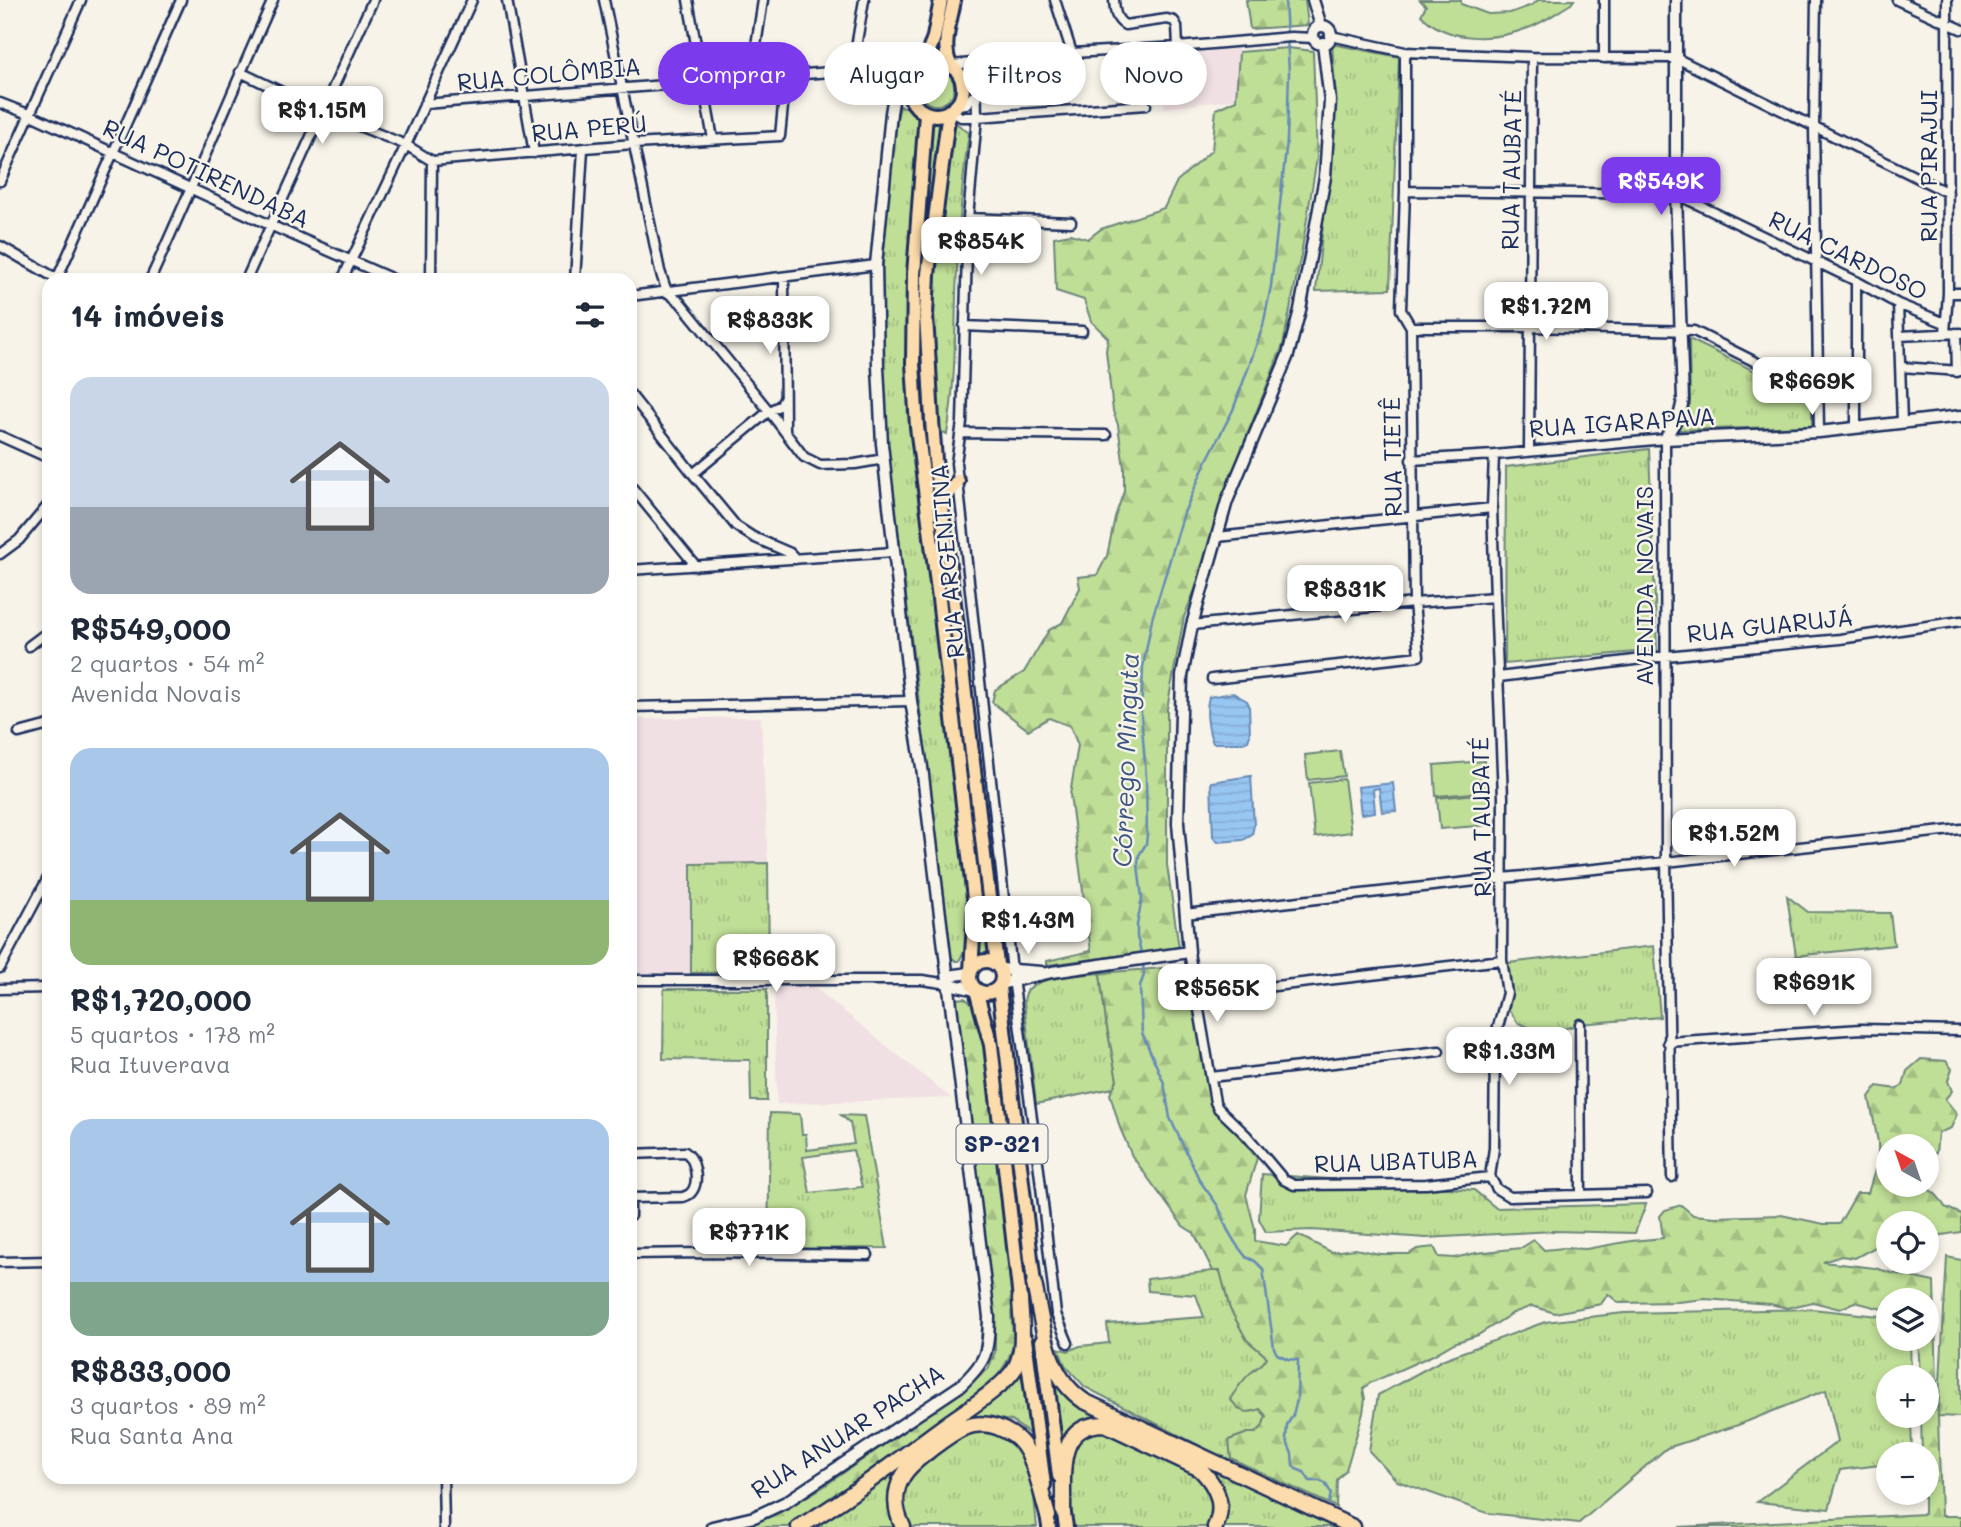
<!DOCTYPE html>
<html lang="pt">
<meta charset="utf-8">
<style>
:root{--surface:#fff;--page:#f6f6f7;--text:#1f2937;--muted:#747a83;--accent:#7c3aed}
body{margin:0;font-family:Mali,sans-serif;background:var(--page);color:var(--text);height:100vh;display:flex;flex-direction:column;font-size:26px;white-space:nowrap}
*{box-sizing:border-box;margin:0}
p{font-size:23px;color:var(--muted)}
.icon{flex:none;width:38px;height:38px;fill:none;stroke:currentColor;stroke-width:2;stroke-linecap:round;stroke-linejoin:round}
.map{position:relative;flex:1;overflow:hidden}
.drawer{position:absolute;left:42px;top:273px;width:595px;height:1211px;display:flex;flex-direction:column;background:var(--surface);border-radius:21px;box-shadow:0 4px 10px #0003}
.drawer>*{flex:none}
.guide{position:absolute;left:658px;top:42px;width:665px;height:63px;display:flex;gap:14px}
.needle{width:46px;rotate:320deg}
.buttons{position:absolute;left:1876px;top:1134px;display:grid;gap:14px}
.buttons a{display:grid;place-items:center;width:63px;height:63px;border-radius:50%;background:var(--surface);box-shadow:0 4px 10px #0003;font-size:35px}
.price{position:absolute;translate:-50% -60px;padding:0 16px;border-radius:14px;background:#fff;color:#222;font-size:23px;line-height:46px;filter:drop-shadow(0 2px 4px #0008)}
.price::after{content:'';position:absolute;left:50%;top:42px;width:21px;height:16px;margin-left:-10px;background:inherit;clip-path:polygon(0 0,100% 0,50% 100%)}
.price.on{background:var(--accent);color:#fff}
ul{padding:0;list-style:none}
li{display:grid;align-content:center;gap:14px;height:371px;padding:0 28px}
li span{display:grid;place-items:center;height:217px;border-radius:21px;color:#555}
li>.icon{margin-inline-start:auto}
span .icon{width:126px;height:126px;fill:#fffc;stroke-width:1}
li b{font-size:30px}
h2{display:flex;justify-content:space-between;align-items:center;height:84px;padding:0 28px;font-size:30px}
.tag{padding:0 24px;border-radius:32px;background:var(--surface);box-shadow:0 4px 10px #0003;font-size:24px;line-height:63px}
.tag.on{background:var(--accent);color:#fff}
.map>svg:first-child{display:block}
.built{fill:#f1e0e3}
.grass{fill:url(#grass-tufts);stroke:#6d867a;stroke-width:2;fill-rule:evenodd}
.forest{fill:url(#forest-firs);stroke:#6d867a;stroke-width:2}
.garden{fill:#bfde96;stroke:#6d867a;stroke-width:2}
.water{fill:url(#water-rules);stroke:#668ab7;stroke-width:2}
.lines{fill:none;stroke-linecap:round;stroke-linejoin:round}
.stream{stroke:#668ab7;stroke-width:2.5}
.minor-casing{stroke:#1b2f5e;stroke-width:13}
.tertiary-casing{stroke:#1b2f5e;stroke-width:15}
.primary-casing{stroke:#1b2f5e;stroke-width:18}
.motorway-casing{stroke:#1b2f5e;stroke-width:19}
.minor{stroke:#f7f3e8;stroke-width:8}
.tertiary{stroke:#f7f3e8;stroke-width:10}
.primary{stroke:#fcdcac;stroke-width:12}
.motorway{stroke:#fcdcac;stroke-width:14}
.labels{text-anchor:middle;stroke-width:5;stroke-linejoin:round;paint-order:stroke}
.shield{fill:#f7f3e8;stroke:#5d6a87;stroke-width:2}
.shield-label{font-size:23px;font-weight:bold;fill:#1b2f5e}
.street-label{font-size:24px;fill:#1b2f5e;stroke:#f7f3e8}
.water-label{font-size:26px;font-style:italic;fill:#3a5583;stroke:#f7f3e8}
</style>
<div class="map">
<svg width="1961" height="1527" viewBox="0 0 1961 1527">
<defs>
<pattern id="grass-tufts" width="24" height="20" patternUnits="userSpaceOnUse" patternTransform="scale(1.75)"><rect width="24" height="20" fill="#bfde96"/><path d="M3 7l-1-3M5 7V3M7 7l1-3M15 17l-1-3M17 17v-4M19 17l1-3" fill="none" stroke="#a4bf84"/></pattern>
<pattern id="forest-firs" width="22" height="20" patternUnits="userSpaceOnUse" patternTransform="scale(1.75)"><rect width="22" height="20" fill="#bfde96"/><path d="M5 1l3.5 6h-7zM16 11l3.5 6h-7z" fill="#a4bf84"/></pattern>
<pattern id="water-rules" width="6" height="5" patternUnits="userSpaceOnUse" patternTransform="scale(1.75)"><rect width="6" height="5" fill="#98c6f3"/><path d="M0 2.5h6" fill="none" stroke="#82aad3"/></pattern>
</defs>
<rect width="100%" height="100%" fill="#f7f3e8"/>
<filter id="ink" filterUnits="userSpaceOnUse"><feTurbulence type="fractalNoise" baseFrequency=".0143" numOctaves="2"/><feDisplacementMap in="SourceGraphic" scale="14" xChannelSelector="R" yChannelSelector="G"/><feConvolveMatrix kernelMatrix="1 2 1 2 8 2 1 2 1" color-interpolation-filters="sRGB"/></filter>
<g filter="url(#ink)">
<path class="built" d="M1238,49l-1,50 -73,9 -1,-13 -19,1 -11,-38z
M761,717l7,146 -77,1v109l-61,2v-256z
M813,986l138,112 -174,6 -3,-116z"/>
<path class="grass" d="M1332,44l67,13 -9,232 -74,2 20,-191z
M918 87a18 18 0 1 1 36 0a18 18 0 1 1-36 0Z
M900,106l11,2 8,13 -10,272 6,66 17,129 37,320 -4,42 -6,11h-3l-6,-5 -62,-507 -2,-3 -3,-74 -1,-99 8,-99 7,-55z
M930,120l16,2 -22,247v31l69,557h-18c7,-28 6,-53 4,-82l-57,-458 -4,-89z
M956,123l13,10c-8,54 -11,107 -13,161 -1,47 -1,94 -9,140l-7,-3 -2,-4c-3,-37 -5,-75 -4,-113 2,-64 10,-127 19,-189z
M1689,339l123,60v27l-134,4 12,-26z
M1649,449l8,201 -152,14 1,-197z
M768,863l1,109 -78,1v-109z
M1787,896l21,16 82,1 4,32 -98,11z
M1654,946l6,71 -80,7 -33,10 -29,-11 -11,-16 1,-44z
M1100,973l6,49 11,58 -4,8 -77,16 -12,-102c0,-4 1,-7 3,-11 10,-15 55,-16 73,-18z
M664,989h103v112h-16l-1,-41 -87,-1z
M770,1113l30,1 2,20h4l1,16 47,-6 -4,-21 -9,-8 23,1 23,132 -119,1zM853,1150l9,37 -52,6 -7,-36z
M1262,1174l212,16 22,18 150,-4 -11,29 -82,-2 -127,7 -115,-8 -45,2 -7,-13z
M1947,1257l14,3v157l-23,-1z
M1220,1270l10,39 17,31 20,17 -5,9 -8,3 6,40 6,7 -4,11 -6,6h-8l-19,7 2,18 -2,3 -144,-74 -20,-22 -7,-17 10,3 12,-5 29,-3 -2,-19 97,-7 -8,-22 -48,-4 -1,-12z
M1812,1309l76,8v22h22l1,38h-23v39h23l1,38h-24v10l-48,6 -11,39 -72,-7 81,-61 -12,-51 -88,35 -71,23 -88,75 -92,-10 -90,-32 -28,-30 9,-56 66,-36 101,-37 79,-9z
M1026,1362l9,89 -7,-18 -16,-12 -20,-3h-20l-70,51 -3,58h-90l8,-4 194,-139z
M1050,1371l29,31 256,125h-113l7,-22 -6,-18 -12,-17 -98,-48 -53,25z
M974,1428c7,1 15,1 22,3 39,11 37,64 41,96h-130c-4,-12 -9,-32 -4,-44 8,-20 52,-43 71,-55z
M1106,1429c25,12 98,41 107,66 4,10 0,22 -4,32h-138l-2,-24v-48l5,-13 16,-12z"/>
<path class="forest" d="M1246,0h59l3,25 -58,4z
M1288,48l25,3 4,107 -16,97 -18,90 -41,103 -21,76 -37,93 -17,92v156l12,83 -132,17v-4l44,-10 -21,-156 8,-50 -8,-19 -21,-8 -21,12 -36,-28 3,-12 29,-18 25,-42 13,-7 18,-35 -2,-11 19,-2 10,-19 8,-39 9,-26v-23l-6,-43 -5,-14 -7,-60 2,-13 -17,-17 -7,-21 -28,-9 -2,-54 16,-3 18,5 13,-10 63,-21 13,-27 35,-31 4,-41 20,-9 3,-48z
M1188,966l26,140 43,52 -11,37 9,34v12l31,5 12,-11 33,17 24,-3 25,5h29l8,-5 17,-2 5,10 15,1 22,-5 45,-5 13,-8 10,10 20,-2 22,1 45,-8 32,-3 -3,-22 5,-6 16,-5 12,10 22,2 66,-2 43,9h15l18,-31h11l10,-33v-18l-9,-45 8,-11 20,3 6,-4 4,-14 14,-12 25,2 6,8 -4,12 4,10 -7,8 12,15 -6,14 -13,5 -2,20 -9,4v-11h-39v39c26,0 43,-4 57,22l16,7v18l-25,4 -9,6v-19h-39v32l-10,-3 1,-7 -24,13 -14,-2 -18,6 52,6 17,5 42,9 7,234h20v11h-282l245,-13v-21h3v-39h-5l-1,-38h6v-39h-7l-2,-38h9v-39h-39v8l-6,1 -27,-7 -15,7 -27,-7 -26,6 -17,-4 -65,-5 -27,3 -59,1 -11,-9 -7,10 -46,9 -23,-7 -19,7 -35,22 -24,8 -21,12 -63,28 -7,6 2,10 -2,14 -17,57 -9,10 -1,27 -79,-36 -26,-13 -2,-18 19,-7h8l6,-6 4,-11 -6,-7c-16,6 -19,3 -30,-10 7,-10 14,-22 24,-29 6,-5 9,-5 13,-13l-20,-17 -17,-31 -10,-38h-7l-19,-38 -11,-7 -51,-70 -12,-28 -10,-34 7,-14 -11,-58 -6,-49z
M964,998c15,6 17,32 21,46l31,252c-9,17 -2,28 -3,45 -1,16 -11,29 -20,41l-195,140 -10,5h-44l32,-13 44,-25 116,-80 52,-40 7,-17v-20l-40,-327 2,-6z"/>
<path class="garden" d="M1420,0h41v4l27,10 22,-1 22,-8 6,-5h36l-3,4c-14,8 -28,19 -43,24 -34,13 -80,15 -107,-13l5,-9z
M1340,751l4,25 -36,4 -3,-25z
M1484,761l2,31 -50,4 -2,-31z
M1344,779l7,53 -36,5 -6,-54z
M1487,793l3,32 -50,4 -3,-31z"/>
<path class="water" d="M1233,693l14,8 2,4 1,30 -2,6 -5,2h-30c-5,-12 -8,-33 -4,-46z
M1251,776l3,49 -2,10 -9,5 -25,2 -5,-5 -2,-55z
M1393,783l3,28 -14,1 -3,-24 -6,1 2,23 -14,2 -3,-27z"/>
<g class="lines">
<path class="stream" d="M1142,956l-5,-19v-12l5,-27 -4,-33 1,-10 7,-11 1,-9 -1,-59 -5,-62 2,-47 9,-48 32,-106 22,-51 27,-52 17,-47 13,-37 8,-40 16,-146 2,-68 -4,-72
M1143,963l1,12 -4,11 2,47 22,50 6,35 30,63 18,25 9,23 9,15 10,13 9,4 8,8 11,79 3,6 11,5 10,1 -1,40 -4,15 -6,10 -1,14 6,15 1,11 3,4 8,3 6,9h10l5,2 6,10 -2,10"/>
<defs>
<path id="minor" d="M507,0l27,153
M604,0l56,271 7,21 13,10 89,109 35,46 16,8 35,-1 29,-5
M688,0l25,139
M1055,0l17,53
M1114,0c1,11 1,19 11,25l42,-6 7,2 3,5 1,21
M1816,0l-2,126 5,306
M1897,0l64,29
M1331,36l74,16 127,5 144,1 272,135
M1604,58v-58
M976,63l1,54 -9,101 -6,204 -6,41 56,508 27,199 17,144 12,29
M952,65l120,-12 106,-6 113,-10 23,1
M887,67c6,12 11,24 23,30
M852,71l12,-71
M240,72l82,39 84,34 26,16 201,-17 147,-8 6,-60
M751,78l12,-78
M0,103l31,12 239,110 125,55
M424,104l496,-39
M957,105l9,-1 10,-11
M951,111l10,6h16l169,-12
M0,181l81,-181
M1405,191l271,3 180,87 42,23 47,19
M968,218l103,4
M0,246l59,34
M784,278l1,154
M57,279l124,-279
M150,280c43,-93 81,-187 123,-280
M246,280l127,-280
M342,280l64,-135 66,-145
M431,280l1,-119
M575,280l8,-131
M1948,293h13
M630,296l246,-31
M1898,304l4,119
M964,326l118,5
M1411,327h118l165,4 125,63
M1945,333l3,-40 -1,-293
M1956,333l1,39
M1899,336l62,-3
M1900,367l61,4
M630,394l63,80 43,52 17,11 37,16 6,6
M1856,428v-147
M961,433l145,2
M0,436l49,22
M1529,450l3,-393
M1411,460l83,-5 171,-16 1,423 6,315
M693,474l76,-63 12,-6 3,-6
M630,485l66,81
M1217,537l275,-29
M0,554l19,-14 30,-36
M630,570l264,-18
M1192,625l222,-22 81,-6
M29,646l20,-15
M1499,677l167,-21 174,-17 121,-18
M1212,679l207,-23 -5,-53 -3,-276 -10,-17 4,-119v-139
M630,707l281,-6
M19,733l30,-8
M1185,914l318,-36 163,-16 295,-33
M1189,952l26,150 3,6 29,28 37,44 10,5 132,-1 64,-7
M0,968l49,-92
M630,980h292l27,4
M0,989l49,-1
M1197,995l305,-35
M1580,1024l1,171
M1668,1042l193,-13 100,2
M1211,1077l228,-26
M630,1154l55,-2c10,6 14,28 8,38 -3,5 -5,5 -10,7l-53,1
M1490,1177l4,-29 1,-110 12,-45 -5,-33 1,-163 -8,-200 -3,-89 2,-53
M1490,1177l7,12 13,8 137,-4
M630,1216v-18
M630,1254l73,-1 165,2
M0,1262l49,-1
M443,1477l1,50"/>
<path id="tertiary" d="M1313,0l8,26
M1313 35a9 9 0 1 1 18 0a9 9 0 1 1-18 0Z
M1665,439l15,-26 3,-13 -7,-206v-194
M1665,439l154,-7 142,-16
M1000,969l41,3
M948,976l22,-3
M949,984l27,6
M1000,984l52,-12 137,-20 -11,-129 4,-147 10,-51 35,-124 61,-146 12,-45 25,-133 5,-76 -7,-58
M712,1527l42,-10 32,-15 174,-116c27,-25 28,-33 29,-69l-67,-550 -11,-66 -29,-257 -4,-77 -2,-102 15,-152 5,-29 11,-12 10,-4"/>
<path id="primary" d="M909 88a27 27 0 1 1 54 0a27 27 0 1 1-54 0Z
M925,62l9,-25 7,-37
M950,64c-9,-18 1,-45 4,-64
M949,111l-21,163 -2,41 6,105 3,40 22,166 40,339
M926,113l-12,161 -1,89 4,64 22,172 36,308 -4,63
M942,502l16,-21
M970 977a16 16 0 1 1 32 0a16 16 0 1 1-32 0Z
M999,987l36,305
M976,990l15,55 30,263
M1025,1339l19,146
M1042,1341l17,135
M1062,1501l4,26
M1046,1506l3,21"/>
<path id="motorway" d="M1034,1284c10,43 11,91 50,117l269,126
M1063,1510c1,-36 -8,-86 42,-86l95,45c16,16 26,36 15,58
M799,1527c51,-29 98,-67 145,-101 19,-14 60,-39 71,-58 11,-20 6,-47 5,-69
M903,1527c-8,-16 -10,-35 0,-51 6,-11 17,-18 27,-26 20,-15 40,-33 67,-23 10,4 20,9 26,18 12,16 19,51 25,71"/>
</defs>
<use href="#minor" class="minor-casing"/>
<use href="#tertiary" class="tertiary-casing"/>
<use href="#primary" class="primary-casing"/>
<use href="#motorway" class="motorway-casing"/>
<use href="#minor" class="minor"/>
<use href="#tertiary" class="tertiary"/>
<use href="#primary" class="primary"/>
<use href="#motorway" class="motorway"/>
</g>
</g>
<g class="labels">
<rect class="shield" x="956.5" y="1124.5" width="91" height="39" rx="5"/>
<g class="shield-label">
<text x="1002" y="1152">SP-321</text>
</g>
<g class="street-label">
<text transform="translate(549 75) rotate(-5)" y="8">RUA COLÔMBIA</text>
<text transform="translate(589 129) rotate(-5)" y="8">RUA PERÚ</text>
<text transform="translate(1929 166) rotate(-90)" y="8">RUA PIRAJUI</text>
<text transform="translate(1512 170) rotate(-89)" y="8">RUA TAUBATÉ</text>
<text transform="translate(206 174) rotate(25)" y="8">RUA POTIRENDABA</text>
<text transform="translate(1848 256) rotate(26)" y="8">RUA CARDOSO</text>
<text transform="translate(1622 423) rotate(-4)" y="8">RUA IGARAPAVA</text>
<text transform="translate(1393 457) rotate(-91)" y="8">RUA TIETÊ</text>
<text transform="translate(948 561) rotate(-95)" y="8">RUA ARGENTINA</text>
<text transform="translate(1645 586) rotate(-90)" y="8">AVENIDA NOVAIS</text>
<text transform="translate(1770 626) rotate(-6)" y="8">RUA GUARUJÁ</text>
<text transform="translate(1482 817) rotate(-91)" y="8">RUA TAUBATÉ</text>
<text transform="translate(1396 1162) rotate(-2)" y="8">RUA UBATUBA</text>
<text transform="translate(848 1432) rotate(-33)" y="8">RUA ANUAR PACHA</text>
</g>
<g class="water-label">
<text transform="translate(1126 760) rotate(-88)" y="9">Córrego Minguta</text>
</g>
</g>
</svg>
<div class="buttons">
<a><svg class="needle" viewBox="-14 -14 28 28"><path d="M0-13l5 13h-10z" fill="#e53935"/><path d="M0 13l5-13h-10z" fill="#747a83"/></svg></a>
<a><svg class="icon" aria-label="locate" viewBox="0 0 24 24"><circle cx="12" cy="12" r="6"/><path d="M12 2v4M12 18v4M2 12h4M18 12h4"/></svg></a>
<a><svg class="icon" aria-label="layers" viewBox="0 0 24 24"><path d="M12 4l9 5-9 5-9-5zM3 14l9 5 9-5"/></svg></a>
<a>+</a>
<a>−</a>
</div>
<b class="price" style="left:322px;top:146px">R$1.15M</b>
<b class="price on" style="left:1661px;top:217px">R$549K</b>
<b class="price" style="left:981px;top:277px">R$854K</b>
<b class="price" style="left:1546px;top:342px">R$1.72M</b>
<b class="price" style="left:770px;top:356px">R$833K</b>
<b class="price" style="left:1812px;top:417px">R$669K</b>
<b class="price" style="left:1345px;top:625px">R$831K</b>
<b class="price" style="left:1734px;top:869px">R$1.52M</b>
<b class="price" style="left:1028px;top:956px">R$1.43M</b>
<b class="price" style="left:776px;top:994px">R$668K</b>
<b class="price" style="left:1814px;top:1018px">R$691K</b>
<b class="price" style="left:1217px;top:1024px">R$565K</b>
<b class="price" style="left:1509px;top:1087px">R$1.33M</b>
<b class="price" style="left:749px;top:1268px">R$771K</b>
<div class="guide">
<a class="tag on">Comprar</a>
<a class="tag">Alugar</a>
<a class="tag">Filtros</a>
<a class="tag">Novo</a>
</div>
<section class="drawer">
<h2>14 imóveis<svg class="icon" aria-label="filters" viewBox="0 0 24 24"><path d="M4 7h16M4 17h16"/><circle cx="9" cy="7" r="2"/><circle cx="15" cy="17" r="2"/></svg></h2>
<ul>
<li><span style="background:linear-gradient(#c9d6e8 60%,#9aa5b1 0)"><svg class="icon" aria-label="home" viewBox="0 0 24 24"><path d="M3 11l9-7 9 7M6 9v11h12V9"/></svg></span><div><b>R$549,000</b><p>2 quartos · 54 m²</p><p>Avenida Novais</p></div></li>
<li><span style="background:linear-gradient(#a9c7e8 70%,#8fb573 0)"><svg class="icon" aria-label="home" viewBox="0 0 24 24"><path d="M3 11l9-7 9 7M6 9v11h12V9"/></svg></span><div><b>R$1,720,000</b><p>5 quartos · 178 m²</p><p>Rua Ituverava</p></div></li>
<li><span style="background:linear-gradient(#a9c7e8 75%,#7fa58c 0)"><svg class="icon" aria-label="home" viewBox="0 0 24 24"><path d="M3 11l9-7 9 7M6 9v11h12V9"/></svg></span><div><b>R$833,000</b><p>3 quartos · 89 m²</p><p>Rua Santa Ana</p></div></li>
</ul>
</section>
</div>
